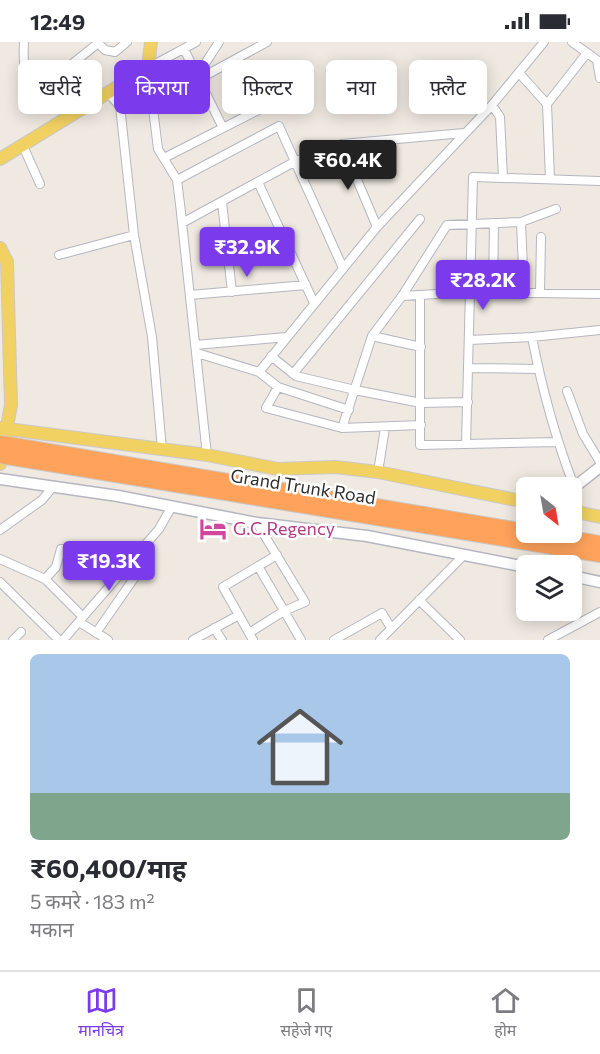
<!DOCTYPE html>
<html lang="hi">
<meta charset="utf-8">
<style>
:root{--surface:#fff;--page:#f2f2f3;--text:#2b2b33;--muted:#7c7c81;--line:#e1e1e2;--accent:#7c3aed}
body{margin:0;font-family:Commissioner,"Noto Sans Devanagari",sans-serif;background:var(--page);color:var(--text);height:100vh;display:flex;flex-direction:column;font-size:22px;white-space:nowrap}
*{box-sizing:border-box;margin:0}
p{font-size:20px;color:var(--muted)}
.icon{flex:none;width:33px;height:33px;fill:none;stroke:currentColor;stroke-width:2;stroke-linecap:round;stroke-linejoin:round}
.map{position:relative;height:598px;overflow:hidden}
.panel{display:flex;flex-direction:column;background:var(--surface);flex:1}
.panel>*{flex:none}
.banner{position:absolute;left:18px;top:18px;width:564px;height:54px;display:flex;gap:12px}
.needle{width:39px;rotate:149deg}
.buttons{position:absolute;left:516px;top:435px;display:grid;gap:12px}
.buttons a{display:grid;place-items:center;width:66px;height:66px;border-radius:9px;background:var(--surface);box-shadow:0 3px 15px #0003;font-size:30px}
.price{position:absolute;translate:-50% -51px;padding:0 14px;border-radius:6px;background:var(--accent);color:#fff;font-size:20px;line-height:39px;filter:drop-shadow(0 2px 3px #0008)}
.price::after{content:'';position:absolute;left:50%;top:36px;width:18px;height:14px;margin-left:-9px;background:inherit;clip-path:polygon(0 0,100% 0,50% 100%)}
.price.selected{background:#222;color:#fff}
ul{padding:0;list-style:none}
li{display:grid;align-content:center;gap:12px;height:318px;padding:0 30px}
li span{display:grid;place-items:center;height:186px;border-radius:9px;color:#555}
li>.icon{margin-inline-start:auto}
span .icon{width:108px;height:108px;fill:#fffc;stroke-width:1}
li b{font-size:26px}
.pill{padding:0 21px;border-radius:9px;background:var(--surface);box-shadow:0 3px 15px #0003;font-size:21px;line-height:54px}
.pill.selected{background:var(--accent);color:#fff}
.status{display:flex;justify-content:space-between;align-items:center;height:42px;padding:0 30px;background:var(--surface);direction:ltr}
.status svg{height:16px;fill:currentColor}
.dock{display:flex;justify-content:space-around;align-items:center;height:84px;border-top:2px solid var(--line);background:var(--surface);font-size:16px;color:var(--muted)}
.dock a{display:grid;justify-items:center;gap:3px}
.dock .selected{color:var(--accent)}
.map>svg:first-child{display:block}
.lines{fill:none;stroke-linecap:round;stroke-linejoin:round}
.street-casing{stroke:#b4b7c1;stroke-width:10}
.secondary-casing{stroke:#b4b7c1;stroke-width:13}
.primary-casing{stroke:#c9c9c9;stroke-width:14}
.highway-casing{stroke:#c9c9c9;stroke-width:16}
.street{stroke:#fff;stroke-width:8}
.secondary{stroke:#fff;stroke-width:10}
.primary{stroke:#f2d163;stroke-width:12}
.highway{stroke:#ffa35c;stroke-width:14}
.highway-bridge-casing{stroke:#c9c9c9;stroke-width:16;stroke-linecap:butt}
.highway-bridge{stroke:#ffa35c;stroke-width:14}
.labels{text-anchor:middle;stroke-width:5;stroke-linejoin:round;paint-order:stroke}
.street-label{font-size:18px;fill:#2e2e2e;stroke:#fff}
.hotel-label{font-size:18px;fill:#b23c85;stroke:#fff;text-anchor:start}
</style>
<div class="status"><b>12:49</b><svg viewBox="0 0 49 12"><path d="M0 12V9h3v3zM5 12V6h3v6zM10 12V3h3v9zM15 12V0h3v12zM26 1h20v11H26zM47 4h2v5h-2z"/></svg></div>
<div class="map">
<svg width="600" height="598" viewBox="0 0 600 598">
<rect width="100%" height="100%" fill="#efe9e1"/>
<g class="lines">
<defs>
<path id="street" d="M24,0c-1,20 -2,37 18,46l55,-44
M97,0l8,8 10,2 12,-10
M196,0l-48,26 10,81 19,31 3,24 27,251
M572,0l25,18 3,18
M184,7l39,79
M520,32l27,30 3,75
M197,34l22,-34
M199,37l68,-37
M108,51l12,13 14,129 18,102 10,112
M547,62l40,-51
M492,63l8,12 3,61
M342,102l35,83
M23,104l17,38
M164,116l114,-58
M177,138l102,-54 64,142
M258,140l56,121
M222,160l10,90
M521,180l3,71
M182,181l114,-62 46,-17 122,-11
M226,210l62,-7
M59,213l75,-20
M493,251l1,-70
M540,251l1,-56
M190,253l116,-10
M420,253v150l137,-3
M402,254l69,-4 129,2
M372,294l49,11
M532,295c10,52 23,100 42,149
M470,298l62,-3 68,-7
M195,303l92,-8
M197,311l62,19 19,15 71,23
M271,314l25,20 59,14 66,13 47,-1
M469,326l69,1
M259,330l118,-145 115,-122 52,-63
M293,332l127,-155
M278,345l-12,21 76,20 79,-3
M567,349l16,43 17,28
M342,386l30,-92 30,-40 45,-71 74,-3 35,-13
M466,402l7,-267 127,4
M378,430l7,-44
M0,488l42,-30 9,-11
M0,517l45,20 38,38
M258,524l43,74
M45,537l11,-12 5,-18 18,1
M0,540l59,58
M419,558l41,40
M79,580l29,18
M214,586l8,12
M96,591l52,-75 -7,-8
M249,591l35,-22 21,-9 -48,-79
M13,598l8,-8
M63,598l96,-111 13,-23
M193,598l46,-25
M253,598l-30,-53 54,-32
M334,598l48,-27 9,15
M380,598l84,-85
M548,598l52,-28"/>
<path id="secondary" d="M0,437l118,17 139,27 110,13 159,31
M572,447l28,-22
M572,534l28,6"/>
<path id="primary" d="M0,117l148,-91 3,-26
M0,206l7,14 4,143 -11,59
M0,386l207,27 71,14 57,-2 43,5 148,30
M572,469l28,6"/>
<path id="highway" d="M8,402l518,87
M6,415l594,98
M536,490l64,11"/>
</defs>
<use href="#street" class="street-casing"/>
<use href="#secondary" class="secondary-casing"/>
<use href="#primary" class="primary-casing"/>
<use href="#highway" class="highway-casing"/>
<use href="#street" class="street"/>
<use href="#secondary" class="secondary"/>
<use href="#primary" class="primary"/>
<use href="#highway" class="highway"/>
<defs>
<path id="highway-bridge" d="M0,401l8,1
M0,414l6,1"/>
</defs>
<use href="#highway-bridge" class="highway-bridge-casing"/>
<use href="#highway-bridge" class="highway-bridge"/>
</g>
<defs>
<symbol id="hotel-bare" viewBox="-9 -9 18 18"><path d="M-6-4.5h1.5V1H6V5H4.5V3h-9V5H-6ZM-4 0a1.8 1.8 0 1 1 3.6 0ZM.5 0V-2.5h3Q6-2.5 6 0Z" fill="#d1479c" stroke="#fff" stroke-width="2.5" paint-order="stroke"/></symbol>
</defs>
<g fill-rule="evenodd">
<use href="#hotel-bare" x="194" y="468" width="38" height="38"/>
</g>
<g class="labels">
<g class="street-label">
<text transform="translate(303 445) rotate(9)" y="6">Grand Trunk Road</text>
</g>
<g class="hotel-label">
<text x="233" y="493">G.C.Regency</text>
</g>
</g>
</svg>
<div class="buttons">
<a><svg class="needle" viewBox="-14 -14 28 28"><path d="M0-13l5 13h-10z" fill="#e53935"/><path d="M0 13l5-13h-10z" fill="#7c7c81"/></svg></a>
<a><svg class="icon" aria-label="layers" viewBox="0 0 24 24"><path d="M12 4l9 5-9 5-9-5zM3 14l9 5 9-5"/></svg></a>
</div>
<b class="price selected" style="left:348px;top:149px">₹60.4K</b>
<b class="price" style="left:247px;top:236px">₹32.9K</b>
<b class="price" style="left:483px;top:269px">₹28.2K</b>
<b class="price" style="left:109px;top:550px">₹19.3K</b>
<div class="banner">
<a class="pill">खरीदें</a>
<a class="pill selected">किराया</a>
<a class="pill">फ़िल्टर</a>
<a class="pill">नया</a>
<a class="pill">फ़्लैट</a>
</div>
</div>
<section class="panel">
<ul>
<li><span style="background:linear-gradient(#a9c7e8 75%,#7fa58c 0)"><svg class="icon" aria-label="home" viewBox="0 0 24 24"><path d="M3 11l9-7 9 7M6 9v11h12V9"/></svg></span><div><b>₹60,400/माह</b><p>5 कमरे · 183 m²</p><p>मकान</p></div></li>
</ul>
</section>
<nav class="dock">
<a class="selected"><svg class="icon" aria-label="map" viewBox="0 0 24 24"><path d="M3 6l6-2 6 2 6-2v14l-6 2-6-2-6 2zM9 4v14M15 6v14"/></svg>मानचित्र</a>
<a><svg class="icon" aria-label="saved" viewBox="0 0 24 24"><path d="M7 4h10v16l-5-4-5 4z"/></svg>सहेजे गए</a>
<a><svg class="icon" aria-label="home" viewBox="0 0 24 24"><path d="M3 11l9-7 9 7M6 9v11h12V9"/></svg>होम</a>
</nav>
